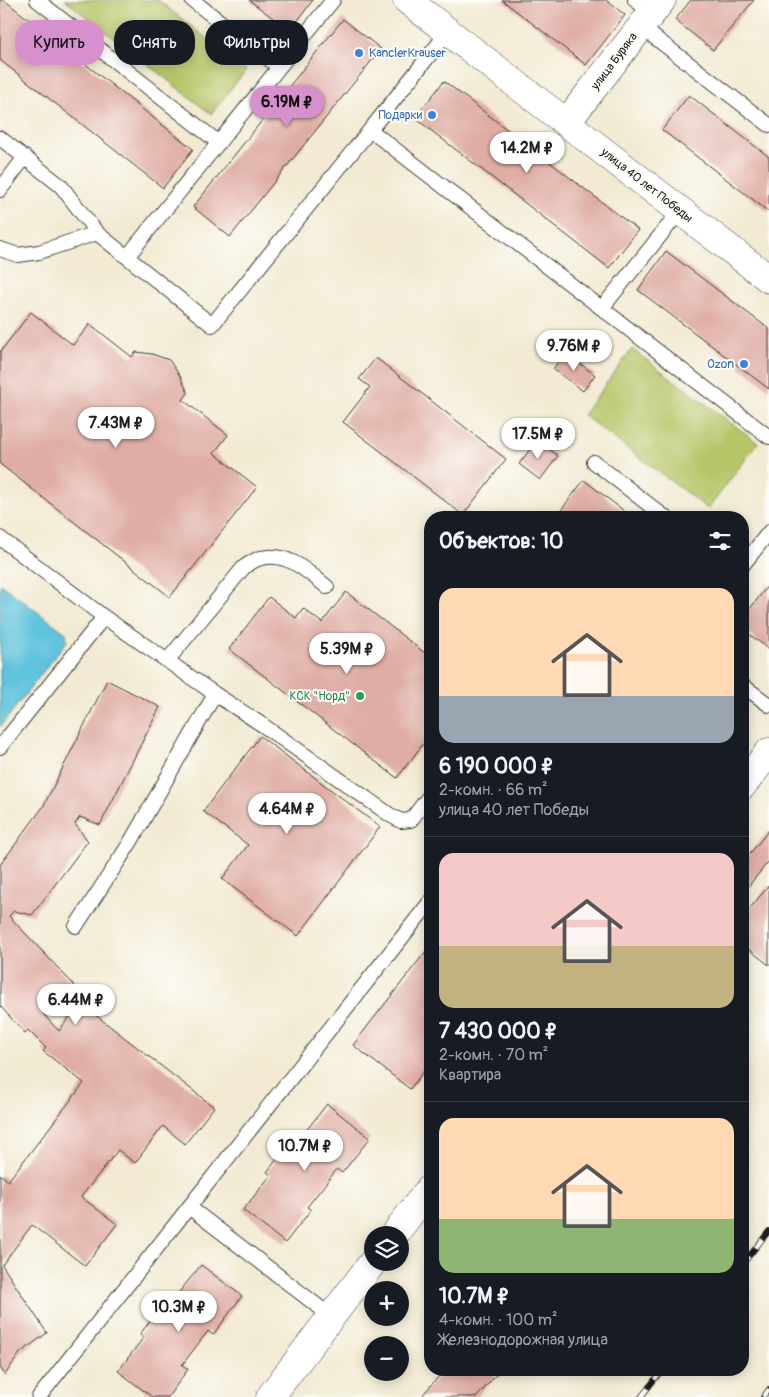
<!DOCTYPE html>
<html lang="ru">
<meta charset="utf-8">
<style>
:root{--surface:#171b24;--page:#20242c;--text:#f1f3f6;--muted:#9ea1a6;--line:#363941;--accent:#d690ce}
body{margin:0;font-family:Pangolin,sans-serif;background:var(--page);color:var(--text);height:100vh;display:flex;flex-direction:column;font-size:19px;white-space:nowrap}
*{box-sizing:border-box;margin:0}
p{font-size:16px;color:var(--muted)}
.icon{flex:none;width:28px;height:28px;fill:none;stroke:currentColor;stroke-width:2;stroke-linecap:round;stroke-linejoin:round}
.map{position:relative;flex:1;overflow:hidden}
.details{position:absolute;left:424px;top:511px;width:325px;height:865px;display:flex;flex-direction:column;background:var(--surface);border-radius:20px;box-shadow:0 2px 12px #0003}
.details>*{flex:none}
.banner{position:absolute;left:15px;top:20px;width:334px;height:45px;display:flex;gap:10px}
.tools{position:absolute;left:364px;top:1226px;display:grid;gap:10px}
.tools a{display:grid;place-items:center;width:45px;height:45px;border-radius:50%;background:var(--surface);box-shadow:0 2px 12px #0003;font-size:25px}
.price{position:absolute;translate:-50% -42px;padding:0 11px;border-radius:18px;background:#fff;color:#222;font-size:16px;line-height:32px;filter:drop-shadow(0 1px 2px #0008)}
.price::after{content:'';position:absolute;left:50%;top:30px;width:15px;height:11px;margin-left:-8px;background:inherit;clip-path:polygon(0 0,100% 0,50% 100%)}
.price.active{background:var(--accent);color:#111}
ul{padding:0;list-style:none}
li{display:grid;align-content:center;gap:10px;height:265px;padding:0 15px}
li+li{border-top:1px solid var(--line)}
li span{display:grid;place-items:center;height:155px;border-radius:15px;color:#555}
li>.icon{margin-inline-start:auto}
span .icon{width:90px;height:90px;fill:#fffc;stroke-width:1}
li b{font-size:21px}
h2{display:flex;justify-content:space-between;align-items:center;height:60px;padding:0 15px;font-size:21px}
.pill{padding:0 18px;border-radius:20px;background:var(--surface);box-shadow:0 2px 12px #0003;font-size:18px;line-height:45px}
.pill.active{background:var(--accent);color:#111}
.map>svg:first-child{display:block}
.green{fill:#b6c568;stroke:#697042}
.water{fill:#5fc3dd;stroke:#3e707c}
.building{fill:#dfada4}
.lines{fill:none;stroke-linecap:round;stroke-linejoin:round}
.lane-casing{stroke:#3c3b37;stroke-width:16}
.street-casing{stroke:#3c3b37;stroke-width:29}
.secondary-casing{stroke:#3c3b37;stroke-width:29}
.lane{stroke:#fff;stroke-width:14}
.street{stroke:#fff;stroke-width:28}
.secondary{stroke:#fff;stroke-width:28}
.rail-casing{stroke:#1c1c1c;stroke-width:5.5}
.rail{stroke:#fdfcf7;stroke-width:4;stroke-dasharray:11;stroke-linecap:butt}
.shop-dot{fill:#3f7fe0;stroke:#fdfcf7;stroke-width:2}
.leisure-dot{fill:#2e9e5b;stroke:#fdfcf7;stroke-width:2}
.labels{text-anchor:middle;stroke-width:4;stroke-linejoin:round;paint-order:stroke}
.shop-label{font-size:12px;fill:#366cbe;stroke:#fdfcf7;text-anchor:end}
.street-label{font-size:12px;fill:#1c1c1c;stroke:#fdfcf7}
.leisure-label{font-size:12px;fill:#27864d;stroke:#fdfcf7;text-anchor:end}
</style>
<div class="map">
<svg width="769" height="1397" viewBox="0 0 769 1397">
<rect width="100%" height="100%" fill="#fdfcf7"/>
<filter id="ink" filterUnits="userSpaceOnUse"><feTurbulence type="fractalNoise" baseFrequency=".02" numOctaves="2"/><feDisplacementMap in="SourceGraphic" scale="10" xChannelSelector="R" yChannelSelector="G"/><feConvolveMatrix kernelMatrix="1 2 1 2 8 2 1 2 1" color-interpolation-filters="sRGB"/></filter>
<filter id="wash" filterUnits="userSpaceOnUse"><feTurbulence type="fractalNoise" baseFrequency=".0096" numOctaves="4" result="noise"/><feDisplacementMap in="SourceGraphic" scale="20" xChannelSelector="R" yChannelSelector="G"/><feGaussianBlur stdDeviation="1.12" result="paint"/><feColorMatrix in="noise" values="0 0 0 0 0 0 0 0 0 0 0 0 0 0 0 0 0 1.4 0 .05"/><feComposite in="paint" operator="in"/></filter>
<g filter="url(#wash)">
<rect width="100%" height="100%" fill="#f2ead2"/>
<path class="green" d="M65,0h93l88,70 -35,44z
M632,349l126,94 -50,66 -125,-94z"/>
<path class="water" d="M0,584l66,49 1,8 -67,86z"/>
<g id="blocks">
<path class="building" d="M0,0h4l189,149 -30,39 -163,-128z
M249,0h64l-23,31z
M502,0h104l19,15 -39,50z
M691,0h63l-41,50 -38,-30z
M343,19l38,30 -151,188 -37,-30z
M444,81l194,149 -29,38 -194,-150z
M689,95l80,62v55l-107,-82z
M666,251l103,78v60l-131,-99z
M31,312l42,33 17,-21 42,33 4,-5 16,2 17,6 11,16 8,17 -5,7 45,35 -14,18 43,34 -87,110 -170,-133v-112z
M565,352l30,23 -12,16 -30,-22z
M376,358l130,101 -43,56 -120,-93 27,-35 -11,-8z
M537,440l21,16 -18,24 -21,-16z
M584,480l49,38h-78z
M769,584v65l-27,-20v-10z
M346,592l84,65v78l-33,43 -168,-129 40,-52 27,21 7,-10 19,15z
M107,680l53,27 -60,118 -20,-8 -5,7 13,17 -56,74 -18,-4 -5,5 66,70 -31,29 15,16 21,-28 134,104 -29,37 -22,-18 -28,37 -17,-13 -37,47 36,27 -32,42 -53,-41 -30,40 45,68 -27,20 -15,22 -5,-8v-193l8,7 76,-98 -41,-32 3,-3 -18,-18 -3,3 -25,-27v-141l43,-58z
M260,736l120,91 -82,109 -76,-57 26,-34 -45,-34z
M769,830v31l-27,33v-31z
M769,885v80l-27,-21v-26z
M430,946v117l-20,26 -57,-44z
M327,1104l43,34 -28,35 -5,-4 -30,38 4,3 -26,33 -42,-33 28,-35 -4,-3 27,-34 4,3z
M201,1265l41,31 -29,39 -5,-4 -26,34 6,4 -20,28h-16l-34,-26 26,-34 -4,-3 28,-36 4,3z
M444,1370h56l-23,27h-56z"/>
</g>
</g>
<g filter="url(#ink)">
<use href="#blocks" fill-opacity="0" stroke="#3c3b37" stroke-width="1"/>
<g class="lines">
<defs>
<path id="lane" d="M37,0l182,143
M192,0l87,67
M635,0l17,13
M641,27l128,98
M448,32l-78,98 399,307
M0,138l61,48 36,47
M0,190l25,-33
M0,249l18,6 21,-3 58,-19 115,92 158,-195
M127,257l206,-257
M602,308l78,-97
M594,462l72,56
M0,538l104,79 111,77 49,32 126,89 11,6 10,-1 19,-25
M742,566l27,-34
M167,661l77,-94c5,-3 11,-8 17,-9 26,-7 47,14 66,29
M742,685l27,20
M0,747l104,-130
M76,926l54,-83 85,-149
M189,1207l241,-305
M39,1397l150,-190 143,110"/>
<path id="street" d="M407,0l362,279
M566,123l96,-123"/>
<path id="secondary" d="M742,786l27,-34
M394,1235l36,-47
M270,1397l103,-135"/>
</defs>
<use href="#lane" class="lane-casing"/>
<use href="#street" class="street-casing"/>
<use href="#secondary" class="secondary-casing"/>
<use href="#lane" class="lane"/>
<use href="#street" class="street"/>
<use href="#secondary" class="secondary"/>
<defs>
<path id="rail" d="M742,1265l27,-34
M641,1397l21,-27
M763,1397l6,-8"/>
</defs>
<use href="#rail" class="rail-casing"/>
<use href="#rail" class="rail"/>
</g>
</g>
<g class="shop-dot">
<circle cx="359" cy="53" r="5"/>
<circle cx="432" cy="115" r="5"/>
<circle cx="744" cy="364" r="5"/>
</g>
<circle class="leisure-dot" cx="360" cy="696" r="5"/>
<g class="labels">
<g class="shop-label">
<text x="369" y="57" text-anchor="start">KanclerKrauser</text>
<text x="422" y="119">Подарки</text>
<text x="734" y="368">Ozon</text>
</g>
<g class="street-label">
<text transform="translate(614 61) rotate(-53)" y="4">улица Буряка</text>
<text transform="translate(647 185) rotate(38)" y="4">улица 40 лет Победы</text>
</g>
<g class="leisure-label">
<text x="350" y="700">КСК "Норд"</text>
</g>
</g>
</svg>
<div class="tools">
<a><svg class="icon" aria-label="layers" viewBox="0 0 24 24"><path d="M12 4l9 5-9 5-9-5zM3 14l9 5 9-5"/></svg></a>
<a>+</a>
<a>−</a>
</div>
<b class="price active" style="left:287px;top:128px">6.19M ₽</b>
<b class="price" style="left:527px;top:174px">14.2M ₽</b>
<b class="price" style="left:574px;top:372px">9.76M ₽</b>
<b class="price" style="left:116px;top:449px">7.43M ₽</b>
<b class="price" style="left:538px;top:460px">17.5M ₽</b>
<b class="price" style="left:347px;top:675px">5.39M ₽</b>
<b class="price" style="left:287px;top:835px">4.64M ₽</b>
<b class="price" style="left:76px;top:1026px">6.44M ₽</b>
<b class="price" style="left:305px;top:1172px">10.7M ₽</b>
<b class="price" style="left:179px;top:1333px">10.3M ₽</b>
<div class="banner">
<a class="pill active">Купить</a>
<a class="pill">Снять</a>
<a class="pill">Фильтры</a>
</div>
<section class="details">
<h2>Объектов: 10<svg class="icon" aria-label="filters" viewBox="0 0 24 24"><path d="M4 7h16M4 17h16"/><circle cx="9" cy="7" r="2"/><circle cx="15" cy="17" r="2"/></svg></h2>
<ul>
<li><span style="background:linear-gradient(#ffd9b3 70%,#9aa5b1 0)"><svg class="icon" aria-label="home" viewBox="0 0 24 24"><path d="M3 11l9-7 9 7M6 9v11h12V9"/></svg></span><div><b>6 190 000 ₽</b><p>2-комн. · 66 m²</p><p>улица 40 лет Победы</p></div></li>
<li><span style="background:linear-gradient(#f6c9c9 60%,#c2b280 0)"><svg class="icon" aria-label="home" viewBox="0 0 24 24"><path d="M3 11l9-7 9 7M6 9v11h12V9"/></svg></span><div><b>7 430 000 ₽</b><p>2-комн. · 70 m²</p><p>Квартира</p></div></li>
<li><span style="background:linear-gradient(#ffd9b3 65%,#8fb573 0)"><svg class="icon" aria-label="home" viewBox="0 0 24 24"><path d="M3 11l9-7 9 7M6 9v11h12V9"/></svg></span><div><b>10.7M ₽</b><p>4-комн. · 100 m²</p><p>Железнодорожная улица</p></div></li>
</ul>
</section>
</div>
